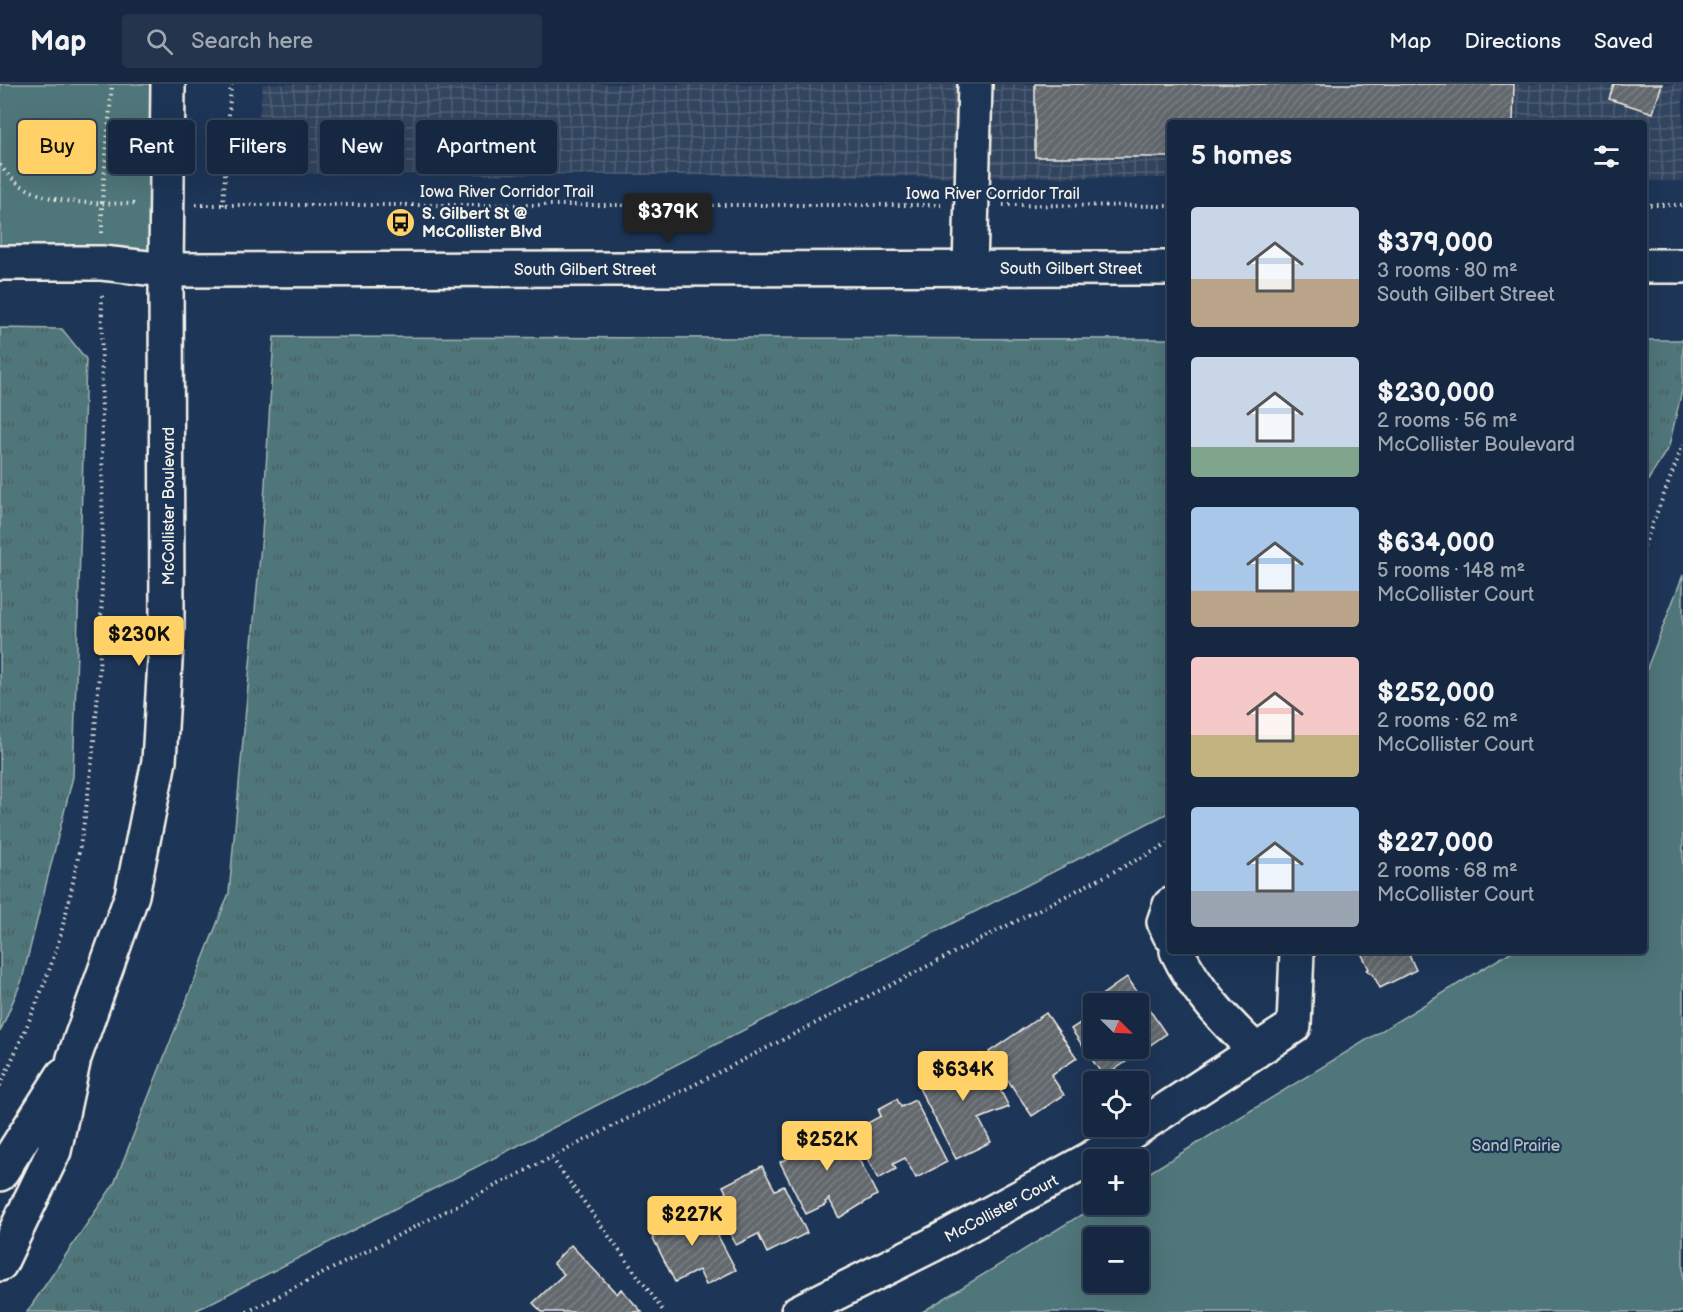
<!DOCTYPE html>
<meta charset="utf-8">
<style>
:root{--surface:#162841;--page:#23344c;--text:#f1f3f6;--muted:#9ea6b1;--line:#35445a;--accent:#ffd166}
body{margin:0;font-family:"Balsamiq Sans",sans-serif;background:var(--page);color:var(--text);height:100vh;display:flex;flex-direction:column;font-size:22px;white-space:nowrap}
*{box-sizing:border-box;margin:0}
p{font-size:20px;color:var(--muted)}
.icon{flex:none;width:33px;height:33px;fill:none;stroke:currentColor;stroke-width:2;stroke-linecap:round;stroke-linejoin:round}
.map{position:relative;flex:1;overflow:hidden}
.drawer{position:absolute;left:1167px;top:36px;width:480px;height:834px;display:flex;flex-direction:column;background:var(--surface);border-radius:6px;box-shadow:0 6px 24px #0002,0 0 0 2px var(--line)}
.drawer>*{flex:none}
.top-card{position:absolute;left:18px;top:36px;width:570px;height:54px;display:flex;gap:12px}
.needle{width:39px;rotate:114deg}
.tools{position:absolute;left:1083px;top:909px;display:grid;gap:12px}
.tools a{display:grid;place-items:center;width:66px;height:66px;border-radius:6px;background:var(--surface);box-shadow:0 6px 24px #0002,0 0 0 2px var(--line);font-size:30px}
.price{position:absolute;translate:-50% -51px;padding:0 14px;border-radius:6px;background:var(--accent);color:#111;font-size:20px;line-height:39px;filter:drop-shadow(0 2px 3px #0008)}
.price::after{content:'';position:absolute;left:50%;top:36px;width:18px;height:14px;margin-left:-9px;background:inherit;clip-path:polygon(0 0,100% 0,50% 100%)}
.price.selected{background:#222;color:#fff}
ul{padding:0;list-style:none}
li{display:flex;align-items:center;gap:18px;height:150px;padding:0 24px}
li span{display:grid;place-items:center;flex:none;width:168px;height:120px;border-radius:6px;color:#555}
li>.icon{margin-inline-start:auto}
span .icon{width:72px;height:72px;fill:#fffc;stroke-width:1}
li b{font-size:26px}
h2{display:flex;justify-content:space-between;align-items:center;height:72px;padding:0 24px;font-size:26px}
.tag{padding:0 21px;border-radius:6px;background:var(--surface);box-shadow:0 6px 24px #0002,0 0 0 2px var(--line);font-size:21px;line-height:54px}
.tag.selected{background:var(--accent);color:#111}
header{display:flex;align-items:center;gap:36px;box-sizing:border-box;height:84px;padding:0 30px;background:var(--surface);border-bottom:2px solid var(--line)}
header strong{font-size:28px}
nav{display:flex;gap:33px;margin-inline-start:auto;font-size:21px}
.search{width:420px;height:54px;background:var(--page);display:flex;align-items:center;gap:15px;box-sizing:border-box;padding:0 21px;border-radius:6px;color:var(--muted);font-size:22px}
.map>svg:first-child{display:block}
.industrial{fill:url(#industrial-grid)}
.grass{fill:url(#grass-tufts);stroke:#a2b4b1;stroke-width:1.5}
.park{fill:#4f767a;stroke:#a2b4b1;stroke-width:1.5;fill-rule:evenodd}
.building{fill:url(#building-hatch);stroke:#f4f1e8;stroke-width:1.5}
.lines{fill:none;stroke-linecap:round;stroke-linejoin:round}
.minor-casing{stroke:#f4f1e8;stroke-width:38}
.major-casing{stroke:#f4f1e8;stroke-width:38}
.path{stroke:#f4f1e8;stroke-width:4;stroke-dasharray:1.5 4.5;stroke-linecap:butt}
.minor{stroke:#1d3557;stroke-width:33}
.major{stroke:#1d3557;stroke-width:33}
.labels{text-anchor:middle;stroke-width:4.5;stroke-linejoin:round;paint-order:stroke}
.street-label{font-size:16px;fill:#f4f1e8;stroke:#1d3557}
.poi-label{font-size:16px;font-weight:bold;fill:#f4f1e8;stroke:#1d3557;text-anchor:start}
.park-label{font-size:16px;fill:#b2c0bc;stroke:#1d3557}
</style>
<header>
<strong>Map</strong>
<div class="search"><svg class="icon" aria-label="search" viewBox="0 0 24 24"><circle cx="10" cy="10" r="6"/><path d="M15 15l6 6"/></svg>Search here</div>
<nav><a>Map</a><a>Directions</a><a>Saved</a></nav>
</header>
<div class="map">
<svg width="1683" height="1228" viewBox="0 0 1683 1228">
<defs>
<pattern id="industrial-grid" width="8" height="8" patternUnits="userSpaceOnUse" patternTransform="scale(1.5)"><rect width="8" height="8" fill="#32445e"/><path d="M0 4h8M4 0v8" fill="none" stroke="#505f75"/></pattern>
<pattern id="grass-tufts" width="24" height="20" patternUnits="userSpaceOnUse" patternTransform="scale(1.5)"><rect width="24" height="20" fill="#4f767a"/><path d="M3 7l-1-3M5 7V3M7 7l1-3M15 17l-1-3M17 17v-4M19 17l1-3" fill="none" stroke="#4c5f60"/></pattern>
<pattern id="building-hatch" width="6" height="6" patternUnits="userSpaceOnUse" patternTransform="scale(1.5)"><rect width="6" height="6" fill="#62686d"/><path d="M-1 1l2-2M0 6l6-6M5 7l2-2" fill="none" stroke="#797e82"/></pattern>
</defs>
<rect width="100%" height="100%" fill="#1d3557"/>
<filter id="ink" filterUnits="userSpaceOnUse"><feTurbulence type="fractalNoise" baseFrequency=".0167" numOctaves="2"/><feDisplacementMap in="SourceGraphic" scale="12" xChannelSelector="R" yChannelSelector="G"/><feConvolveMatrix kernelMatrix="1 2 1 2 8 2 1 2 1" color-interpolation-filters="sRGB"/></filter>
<g filter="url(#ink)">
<path class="industrial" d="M263,0h1420v97h-39v-58h-474v55l-918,-5z"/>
<path class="grass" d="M0,244l62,1 24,30 -13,418 -51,203 -22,52z
M274,253l896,2v473l-977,500h-166l87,-128 115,-291 33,-359z
M1644,256h39v46l-14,60 -25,41z"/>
<path class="park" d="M0,0h168l-2,186 -166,-7z
M1683,491v737h-761l175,-107 41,-1 1,-25 373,-228h132v-275zM1094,1154h44v44h-44z"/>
<path class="building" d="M1035,0h479l-1,39h-343v34h-135z
M1614,0h48l-9,29 -44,-14z
M1360,867h56l-7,4 7,15 -36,18 -7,-14 -6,-4 2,-1z
M1127,893l39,57 -62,43 -33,-48 23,-15v34h44v-44h-34l-5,-7z
M1046,929l31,45 -26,17 13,20 -32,21 -43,-64z
M949,970l7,14 26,-14 27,53 -30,12 12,23 -35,17 -37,-71 14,-7 -8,-14z
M897,1015l4,8 14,-7 32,62 -31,16 -11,-20 -12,6 3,5 -18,10 -25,-48 28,-15 -3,-7z
M811,1039l8,17 24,-12 34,67 -38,23 -10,-19 -4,3 2,2 -21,10 -26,-52 16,-8 -9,-18z
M762,1082l13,24 9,-4 23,47 -40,20 -9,-19 -22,11 -16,-32 13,-7 -10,-20z
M701,1120l35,66 -30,15 -7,-15 -24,12 -26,-52z
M571,1161l46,49 4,-5 21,23h-100l-9,-9 31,-29 -11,-11z"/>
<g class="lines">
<defs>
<path id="minor" d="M970,184l5,-184
M1170,821l-6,17 6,13
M1177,867c18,39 49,71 79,100
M0,1090l63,-99
M0,1180l54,-113 20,-93 58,-163 27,-134 8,-133 -1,-358
M798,1228l134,-67 158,-86 204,-133 3,-75"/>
<path id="major" d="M0,179h102l64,7 1004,-2
M1644,182h39
M166,186l2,-186"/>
</defs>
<use href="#minor" class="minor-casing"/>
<use href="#major" class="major-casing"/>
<path class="path" d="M0,81c31,44 90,37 137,39
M196,121h745
M223,121l8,-121
M1003,121l167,1
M1644,121h39
M102,149v-31l10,-118
M1644,462l39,-101
M0,1002c24,-53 50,-108 64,-165 52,-206 35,-417 38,-627
M552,1074l112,154
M247,1228l923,-469"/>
<use href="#minor" class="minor"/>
<use href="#major" class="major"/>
</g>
</g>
<defs>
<symbol id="bus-disc" viewBox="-11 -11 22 22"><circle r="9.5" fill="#ffd166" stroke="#1d3557"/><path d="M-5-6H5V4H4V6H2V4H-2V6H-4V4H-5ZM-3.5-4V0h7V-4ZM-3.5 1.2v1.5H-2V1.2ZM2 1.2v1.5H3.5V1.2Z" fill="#111"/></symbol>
</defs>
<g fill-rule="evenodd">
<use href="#bus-disc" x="384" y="122" width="33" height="33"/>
</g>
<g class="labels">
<g class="street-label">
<text x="507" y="113">Iowa River Corridor Trail</text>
<text x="993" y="115">Iowa River Corridor Trail</text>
<text x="1071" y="190">South Gilbert Street</text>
<text x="585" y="191">South Gilbert Street</text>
<text transform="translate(168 422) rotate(-90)" y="6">McCollister Boulevard</text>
<text transform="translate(1001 1124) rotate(-28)" y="6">McCollister Court</text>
</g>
<g class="poi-label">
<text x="422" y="135">S. Gilbert St @<tspan x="422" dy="18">McCollister Blvd</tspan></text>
</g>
<g class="park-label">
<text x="1516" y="1067">Sand Prairie</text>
</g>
</g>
</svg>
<div class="tools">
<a><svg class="needle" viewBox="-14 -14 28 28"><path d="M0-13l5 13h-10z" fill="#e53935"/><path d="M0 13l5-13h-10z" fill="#9ea6b1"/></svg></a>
<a><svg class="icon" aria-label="locate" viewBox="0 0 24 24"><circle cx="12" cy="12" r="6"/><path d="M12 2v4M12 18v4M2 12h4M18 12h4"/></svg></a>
<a>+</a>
<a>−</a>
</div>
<b class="price selected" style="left:668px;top:160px">$379K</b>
<b class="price" style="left:139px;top:583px">$230K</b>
<b class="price" style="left:963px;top:1018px">$634K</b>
<b class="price" style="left:827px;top:1088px">$252K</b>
<b class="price" style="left:692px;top:1163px">$227K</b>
<div class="top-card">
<a class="tag selected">Buy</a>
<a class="tag">Rent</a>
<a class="tag">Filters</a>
<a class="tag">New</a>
<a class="tag">Apartment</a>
</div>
<section class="drawer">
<h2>5 homes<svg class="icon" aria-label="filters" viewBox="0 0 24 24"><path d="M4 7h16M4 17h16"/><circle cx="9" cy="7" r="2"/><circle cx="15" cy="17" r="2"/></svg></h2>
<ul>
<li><span style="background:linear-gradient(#c9d6e8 60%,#b9a48a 0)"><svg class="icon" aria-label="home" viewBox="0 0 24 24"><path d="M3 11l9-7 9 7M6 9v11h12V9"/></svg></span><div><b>$379,000</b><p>3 rooms · 80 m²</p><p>South Gilbert Street</p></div></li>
<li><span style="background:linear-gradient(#c9d6e8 75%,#7fa58c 0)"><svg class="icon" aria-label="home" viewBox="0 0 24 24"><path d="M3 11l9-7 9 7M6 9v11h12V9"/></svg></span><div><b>$230,000</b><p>2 rooms · 56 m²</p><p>McCollister Boulevard</p></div></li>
<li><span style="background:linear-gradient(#a9c7e8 70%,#b9a48a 0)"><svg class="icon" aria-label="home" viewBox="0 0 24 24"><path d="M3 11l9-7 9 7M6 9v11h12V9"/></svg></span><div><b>$634,000</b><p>5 rooms · 148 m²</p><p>McCollister Court</p></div></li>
<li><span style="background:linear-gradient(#f6c9c9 65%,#c2b280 0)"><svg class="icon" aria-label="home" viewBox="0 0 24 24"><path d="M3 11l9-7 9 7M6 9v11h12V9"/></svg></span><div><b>$252,000</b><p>2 rooms · 62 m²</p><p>McCollister Court</p></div></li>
<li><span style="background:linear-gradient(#a9c7e8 70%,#9aa5b1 0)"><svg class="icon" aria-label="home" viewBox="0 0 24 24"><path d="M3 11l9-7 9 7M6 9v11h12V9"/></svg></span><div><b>$227,000</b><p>2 rooms · 68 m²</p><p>McCollister Court</p></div></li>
</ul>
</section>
</div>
